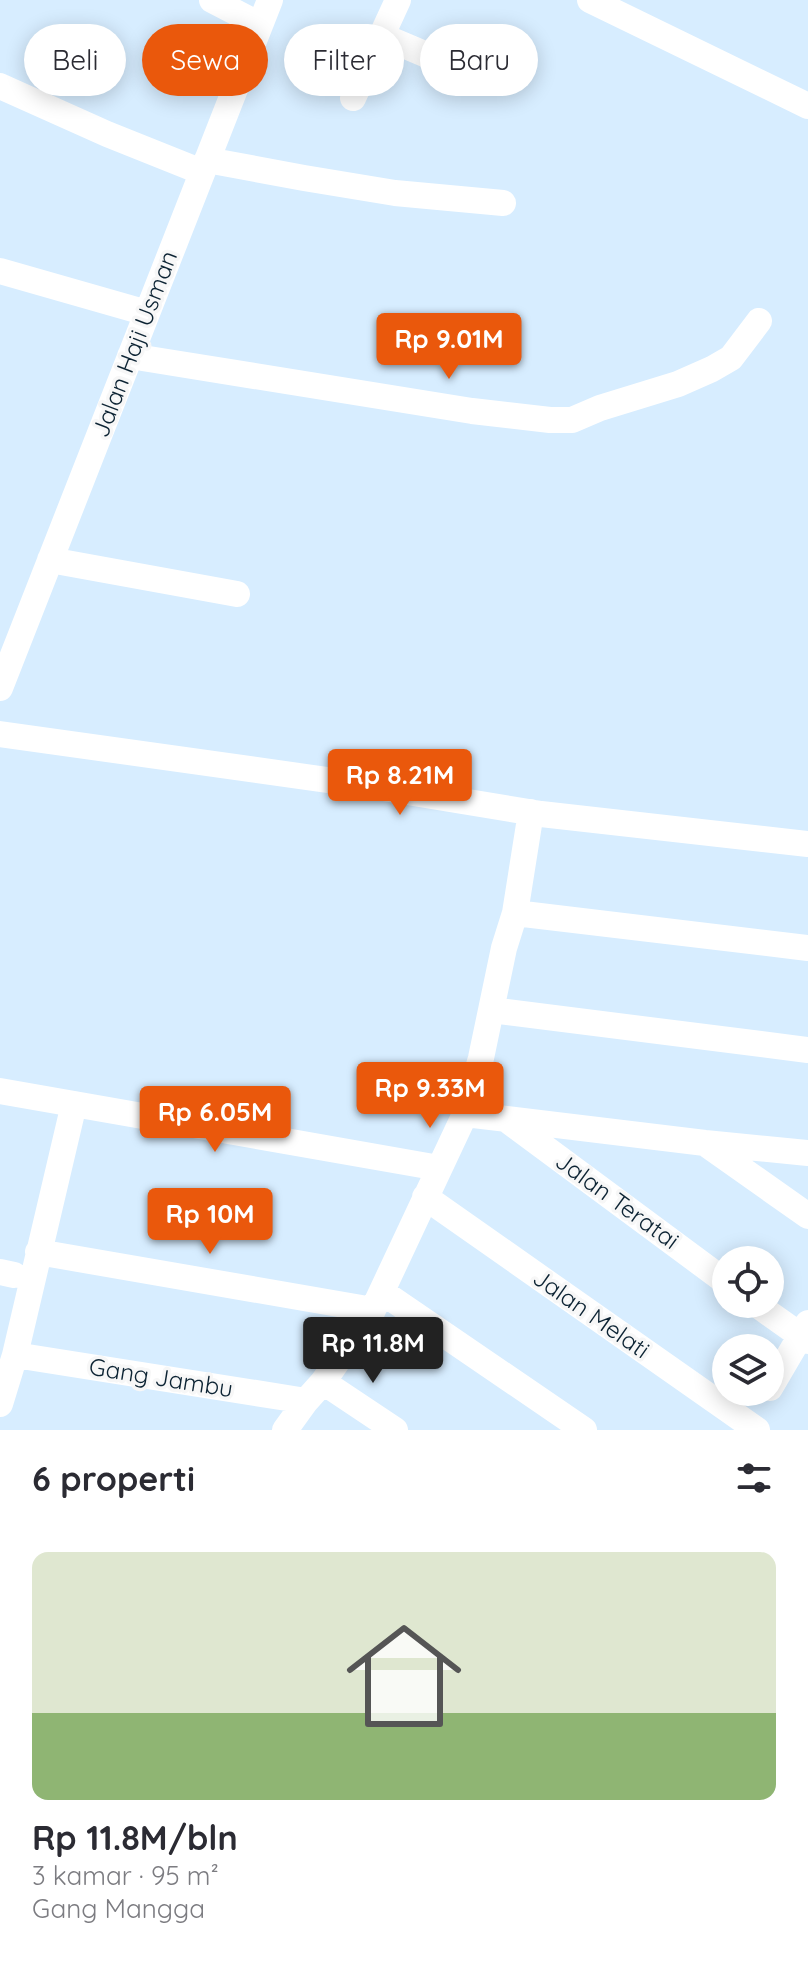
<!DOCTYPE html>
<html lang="id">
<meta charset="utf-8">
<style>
:root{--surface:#fff;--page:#f2f2f3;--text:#2b2b33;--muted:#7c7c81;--accent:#ea580c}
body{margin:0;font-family:Quicksand,sans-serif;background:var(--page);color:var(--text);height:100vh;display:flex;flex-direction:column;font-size:30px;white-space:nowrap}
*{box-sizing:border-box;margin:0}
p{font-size:26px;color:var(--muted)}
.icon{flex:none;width:44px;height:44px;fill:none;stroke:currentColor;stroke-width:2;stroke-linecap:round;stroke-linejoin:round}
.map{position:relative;height:1430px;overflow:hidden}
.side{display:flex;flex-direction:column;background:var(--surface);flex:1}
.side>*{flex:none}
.guide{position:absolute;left:24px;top:24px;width:760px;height:72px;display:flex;gap:16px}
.controls{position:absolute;left:712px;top:1246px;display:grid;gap:16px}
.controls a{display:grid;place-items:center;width:72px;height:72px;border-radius:50%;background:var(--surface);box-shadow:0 4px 20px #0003;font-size:40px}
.price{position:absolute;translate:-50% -68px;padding:0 18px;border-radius:8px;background:var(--accent);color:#fff;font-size:26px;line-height:52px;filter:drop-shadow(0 2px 4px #0008)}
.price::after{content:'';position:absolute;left:50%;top:48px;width:24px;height:18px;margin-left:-12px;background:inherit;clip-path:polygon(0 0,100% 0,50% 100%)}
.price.on{background:#222;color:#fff}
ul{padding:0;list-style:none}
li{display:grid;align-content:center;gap:16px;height:424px;padding:0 32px}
li span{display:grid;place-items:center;height:248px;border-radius:16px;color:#555}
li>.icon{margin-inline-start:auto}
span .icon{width:144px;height:144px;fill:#fffc;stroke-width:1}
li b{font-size:34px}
h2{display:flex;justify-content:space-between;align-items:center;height:96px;padding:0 32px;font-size:34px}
.chip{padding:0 28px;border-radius:36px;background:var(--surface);box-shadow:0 4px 20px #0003;font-size:28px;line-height:72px}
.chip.on{background:var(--accent);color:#fff}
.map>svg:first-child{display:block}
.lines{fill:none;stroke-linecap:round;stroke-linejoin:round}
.street{stroke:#fff;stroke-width:26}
.labels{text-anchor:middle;stroke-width:7;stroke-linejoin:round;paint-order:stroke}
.street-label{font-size:24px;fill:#0c2333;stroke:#f7f7f7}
</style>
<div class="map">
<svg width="808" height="1430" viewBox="0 0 808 1430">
<rect width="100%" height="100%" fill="#d7edff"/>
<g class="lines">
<path class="street" d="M212,0l48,25
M590,0l218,106
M382,36l78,33
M0,86l107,48 95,38
M353,98l45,-98
M207,160l97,18 91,15 108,10
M0,271l147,42
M130,356l342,55 78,9h22l28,-12 78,-24 34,-15 19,-11 28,-37
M50,560l187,34
M0,688l270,-688
M0,734l377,53 164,27 267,30
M515,913l293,35
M491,1010l317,40
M0,1091l439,77
M465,1114l240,29 103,10
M510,1122l216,160
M706,1144l102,72
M425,1197l332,233
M38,1252l335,58
M0,1272l14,3
M382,1292l202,138
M756,1304l52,37
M15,1355l291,46
M323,1382l72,48
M770,1388l38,-65
M0,1404l15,-49 59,-251
M285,1430l21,-29 17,-19 50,-72 92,-196 16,-56 23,-110 11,-35 16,-101"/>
</g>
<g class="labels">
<g class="street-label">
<text transform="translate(135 344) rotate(-69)" y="8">Jalan Haji Usman</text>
<text transform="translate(617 1201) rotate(36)" y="8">Jalan Teratai</text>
<text transform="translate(591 1314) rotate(35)" y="8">Jalan Melati</text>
<text transform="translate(161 1378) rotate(9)" y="8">Gang Jambu</text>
</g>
</g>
</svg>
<div class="controls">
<a><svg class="icon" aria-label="locate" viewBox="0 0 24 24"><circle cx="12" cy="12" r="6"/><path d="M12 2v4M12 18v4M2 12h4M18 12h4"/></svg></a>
<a><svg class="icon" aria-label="layers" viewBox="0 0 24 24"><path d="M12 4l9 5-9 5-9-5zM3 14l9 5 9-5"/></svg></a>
</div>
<b class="price" style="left:449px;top:381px">Rp 9.01M</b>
<b class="price" style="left:400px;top:817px">Rp 8.21M</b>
<b class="price" style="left:430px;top:1130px">Rp 9.33M</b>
<b class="price" style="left:215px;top:1154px">Rp 6.05M</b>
<b class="price" style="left:210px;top:1256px">Rp 10M</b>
<b class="price on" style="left:373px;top:1385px">Rp 11.8M</b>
<div class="guide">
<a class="chip">Beli</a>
<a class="chip on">Sewa</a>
<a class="chip">Filter</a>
<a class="chip">Baru</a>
</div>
</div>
<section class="side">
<h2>6 properti<svg class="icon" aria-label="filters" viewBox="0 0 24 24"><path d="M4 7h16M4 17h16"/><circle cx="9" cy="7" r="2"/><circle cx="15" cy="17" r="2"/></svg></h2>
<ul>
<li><span style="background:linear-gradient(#dfe7d0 65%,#8fb573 0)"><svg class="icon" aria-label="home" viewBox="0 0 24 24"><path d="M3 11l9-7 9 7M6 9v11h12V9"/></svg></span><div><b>Rp 11.8M/bln</b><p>3 kamar · 95 m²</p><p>Gang Mangga</p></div></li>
</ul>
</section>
